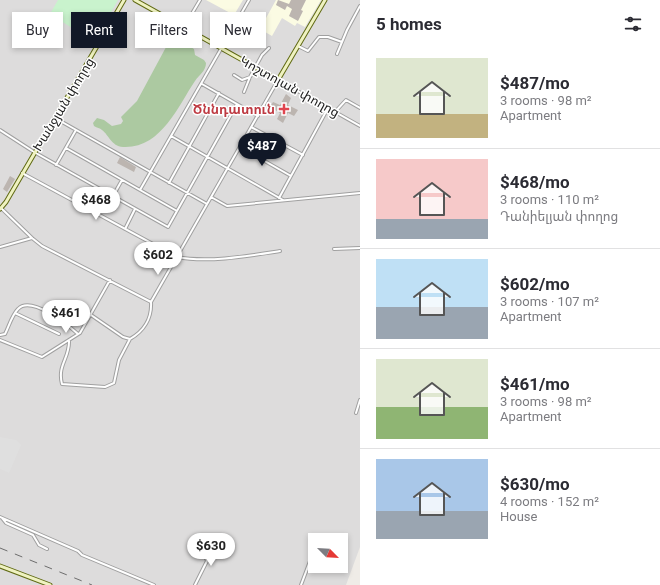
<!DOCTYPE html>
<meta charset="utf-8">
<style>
:root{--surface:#fff;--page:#f2f2f3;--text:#2b2b33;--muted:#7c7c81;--line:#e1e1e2;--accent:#111827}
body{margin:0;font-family:Roboto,"Noto Sans Armenian",sans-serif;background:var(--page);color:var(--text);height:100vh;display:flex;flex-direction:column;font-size:15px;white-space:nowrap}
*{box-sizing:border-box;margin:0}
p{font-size:13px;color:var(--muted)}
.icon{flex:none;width:22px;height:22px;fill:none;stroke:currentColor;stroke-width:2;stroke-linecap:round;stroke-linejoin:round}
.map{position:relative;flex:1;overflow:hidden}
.side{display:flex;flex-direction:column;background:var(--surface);width:300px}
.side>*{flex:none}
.banner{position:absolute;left:12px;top:12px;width:288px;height:36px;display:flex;gap:8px}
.needle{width:26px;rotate:114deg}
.controls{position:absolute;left:308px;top:533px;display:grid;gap:8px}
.controls a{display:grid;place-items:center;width:40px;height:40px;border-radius:0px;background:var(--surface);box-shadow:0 2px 6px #0003;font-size:20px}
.price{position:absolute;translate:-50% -34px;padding:0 9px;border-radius:14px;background:#fff;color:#222;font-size:13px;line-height:26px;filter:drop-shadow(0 1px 2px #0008)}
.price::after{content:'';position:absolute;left:50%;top:24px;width:12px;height:9px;margin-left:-6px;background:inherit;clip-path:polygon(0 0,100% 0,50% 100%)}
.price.on{background:var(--accent);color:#fff}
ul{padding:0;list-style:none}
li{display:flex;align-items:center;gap:12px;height:100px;padding:0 16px}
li+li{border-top:1px solid var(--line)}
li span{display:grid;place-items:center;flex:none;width:112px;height:80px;border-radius:0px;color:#555}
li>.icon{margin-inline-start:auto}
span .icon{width:48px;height:48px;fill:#fffc;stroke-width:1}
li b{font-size:17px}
h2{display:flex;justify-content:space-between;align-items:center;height:48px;padding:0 16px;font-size:17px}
.pill{padding:0 14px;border-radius:0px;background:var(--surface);box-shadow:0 2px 6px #0003;font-size:14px;line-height:36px}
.pill.on{background:var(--accent);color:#fff}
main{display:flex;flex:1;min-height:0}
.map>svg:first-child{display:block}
.residential{fill:#dddcdc;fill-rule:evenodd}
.education{fill:#fbfbe3}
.forest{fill:#acc9a1}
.park{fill:#c9f3cd}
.parking{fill:#dfdfdf}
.building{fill:#bcb5b0}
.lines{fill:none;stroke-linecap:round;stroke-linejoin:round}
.street-casing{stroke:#a0a0a0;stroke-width:4}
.secondary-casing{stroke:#606a13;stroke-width:5}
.street{stroke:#fff;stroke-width:2}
.secondary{stroke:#eff2c1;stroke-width:3}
.rail{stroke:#6d6d6d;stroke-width:1;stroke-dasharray:8 8;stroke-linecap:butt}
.health-dot{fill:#e0444e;stroke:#fff;stroke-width:1.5}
.labels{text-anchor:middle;stroke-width:3;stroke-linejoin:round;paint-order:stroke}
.street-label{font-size:13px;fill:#1f1f1f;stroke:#fff}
.health-label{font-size:13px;font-weight:bold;fill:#be3a42;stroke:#fff;text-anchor:end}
</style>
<main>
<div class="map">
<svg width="360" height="585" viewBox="0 0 360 585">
<rect width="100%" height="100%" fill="#efece7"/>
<path class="residential" d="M0,0h360v547l-14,38h-346zM315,540h26v26h-26z"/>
<path class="education" d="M206,0h37l-9,15z
M276,0h45l-16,27 -8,-4 -2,3 -13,-8 -10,18 -12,-7z"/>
<path class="forest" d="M172,36l22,13 1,6 9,5 2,3c0,8 -7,12 -11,18 -17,25 -34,68 -72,66 -12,-1 -14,-12 -21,-17 -2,-2 -5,-2 -8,-4l-1,-3 4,-5 7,2 8,6 9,-2 2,-3 -2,-4 16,-16z"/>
<path class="park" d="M58,0h60l-24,42 -44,-28z"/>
<path class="parking" d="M0,437l16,3 5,5 -12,28 -9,-4z"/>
<path class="building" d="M278,0l11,4 2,-4h15l-5,10 2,1 -5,10 -9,-5 3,-7 -5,-3 -2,4 -9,-5z
M286,94l5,4 -3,7 10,5 -4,6 -6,-3 -5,10 -6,-4 3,-6 -10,-6 3,-5 7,3z
M120,157l16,10 -2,5 -17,-9z
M10,176l5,3 -8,13 -4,-3z"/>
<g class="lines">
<defs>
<path id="street" d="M184,27l16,-27
M298,46l10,5 11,-14h9l14,5
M337,54l10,-24 13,-24
M234,75l8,5 8,-3
M202,84l56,32
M244,92l6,-15 12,-22 7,-7
M335,112l11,-12 14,8
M55,118l152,86
M251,127l52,28
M0,130l34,22 134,75 69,-123
M171,136l112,64
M240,147l51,29
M66,148l111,63
M56,165l20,-35
M22,173l155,84c31,6 71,-1 103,-6
M169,183l50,-90
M140,190l109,-190
M113,196l9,-16
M211,197l16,9 133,-13
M279,198l49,-90
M1,208l31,30
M125,229l10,-20
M0,247l32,-9 10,8 109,56
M334,249l26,-1
M151,302l127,-222 82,46
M15,313l44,21
M91,315l32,22 7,2c14,-8 22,-21 21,-37
M0,335l5,-1c4,-8 7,-19 13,-25 13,-14 50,16 60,25
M0,340l42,17 38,-24 30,-53
M69,340c1,18 -12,25 -7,44l43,3 9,-4 5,-23 11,-21
M356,413l4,-13
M0,517l78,34 4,4 72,30
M2,518l4,5 27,12 6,10 8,4
M195,585l12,-24 -5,-13
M301,585l14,-37"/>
<path id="secondary" d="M135,0l143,80 47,-80
M0,209l6,-7 118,-202
M0,566l50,19"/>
</defs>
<use href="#street" class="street-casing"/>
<use href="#secondary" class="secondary-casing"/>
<use href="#street" class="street"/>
<use href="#secondary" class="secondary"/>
<path class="rail" d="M0,548l92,37"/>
</g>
<path class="health-dot" d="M282 103h4v4h4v4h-4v4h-4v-4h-4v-4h4z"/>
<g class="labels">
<g class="street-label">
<text transform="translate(290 86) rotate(29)" y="5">Կոշտոյան փողոց</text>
<text transform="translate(63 104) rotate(-59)" y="5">Խանջյան փողոց</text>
</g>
<g class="health-label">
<text x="275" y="114">Ծննդատուն</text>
</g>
</g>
</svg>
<div class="controls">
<a><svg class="needle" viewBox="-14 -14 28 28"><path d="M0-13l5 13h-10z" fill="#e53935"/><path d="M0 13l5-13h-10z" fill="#7c7c81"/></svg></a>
</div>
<b class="price on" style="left:262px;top:167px">$487</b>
<b class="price" style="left:96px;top:221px">$468</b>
<b class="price" style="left:158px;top:276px">$602</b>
<b class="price" style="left:66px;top:334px">$461</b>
<b class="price" style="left:211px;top:567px">$630</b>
<div class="banner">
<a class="pill">Buy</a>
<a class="pill on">Rent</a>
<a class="pill">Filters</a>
<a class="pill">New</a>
</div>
</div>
<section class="side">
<h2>5 homes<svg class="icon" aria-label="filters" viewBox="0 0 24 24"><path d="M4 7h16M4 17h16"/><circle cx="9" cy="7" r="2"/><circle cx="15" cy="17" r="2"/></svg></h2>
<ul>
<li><span style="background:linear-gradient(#dfe7d0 70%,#c2b280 0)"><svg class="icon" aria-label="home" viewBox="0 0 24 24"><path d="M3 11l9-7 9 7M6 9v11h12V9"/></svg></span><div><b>$487/mo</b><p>3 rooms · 98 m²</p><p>Apartment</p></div></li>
<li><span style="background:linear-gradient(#f6c9c9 75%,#9aa5b1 0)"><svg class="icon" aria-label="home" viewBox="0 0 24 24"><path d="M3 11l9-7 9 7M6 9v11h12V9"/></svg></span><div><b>$468/mo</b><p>3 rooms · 110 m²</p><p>Դանիելյան փողոց</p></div></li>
<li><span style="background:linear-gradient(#bfe0f5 60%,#9aa5b1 0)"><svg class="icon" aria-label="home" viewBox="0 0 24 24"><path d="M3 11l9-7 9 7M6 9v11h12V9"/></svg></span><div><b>$602/mo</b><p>3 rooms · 107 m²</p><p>Apartment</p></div></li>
<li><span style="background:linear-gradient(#dfe7d0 60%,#8fb573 0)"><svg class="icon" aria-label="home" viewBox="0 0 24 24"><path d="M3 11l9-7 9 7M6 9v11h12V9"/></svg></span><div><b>$461/mo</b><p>3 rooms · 98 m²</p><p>Apartment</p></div></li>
<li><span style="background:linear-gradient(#a9c7e8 65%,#9aa5b1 0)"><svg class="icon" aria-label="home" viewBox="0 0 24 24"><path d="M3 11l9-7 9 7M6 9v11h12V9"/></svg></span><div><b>$630/mo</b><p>4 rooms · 152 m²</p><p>House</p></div></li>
</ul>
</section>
</main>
